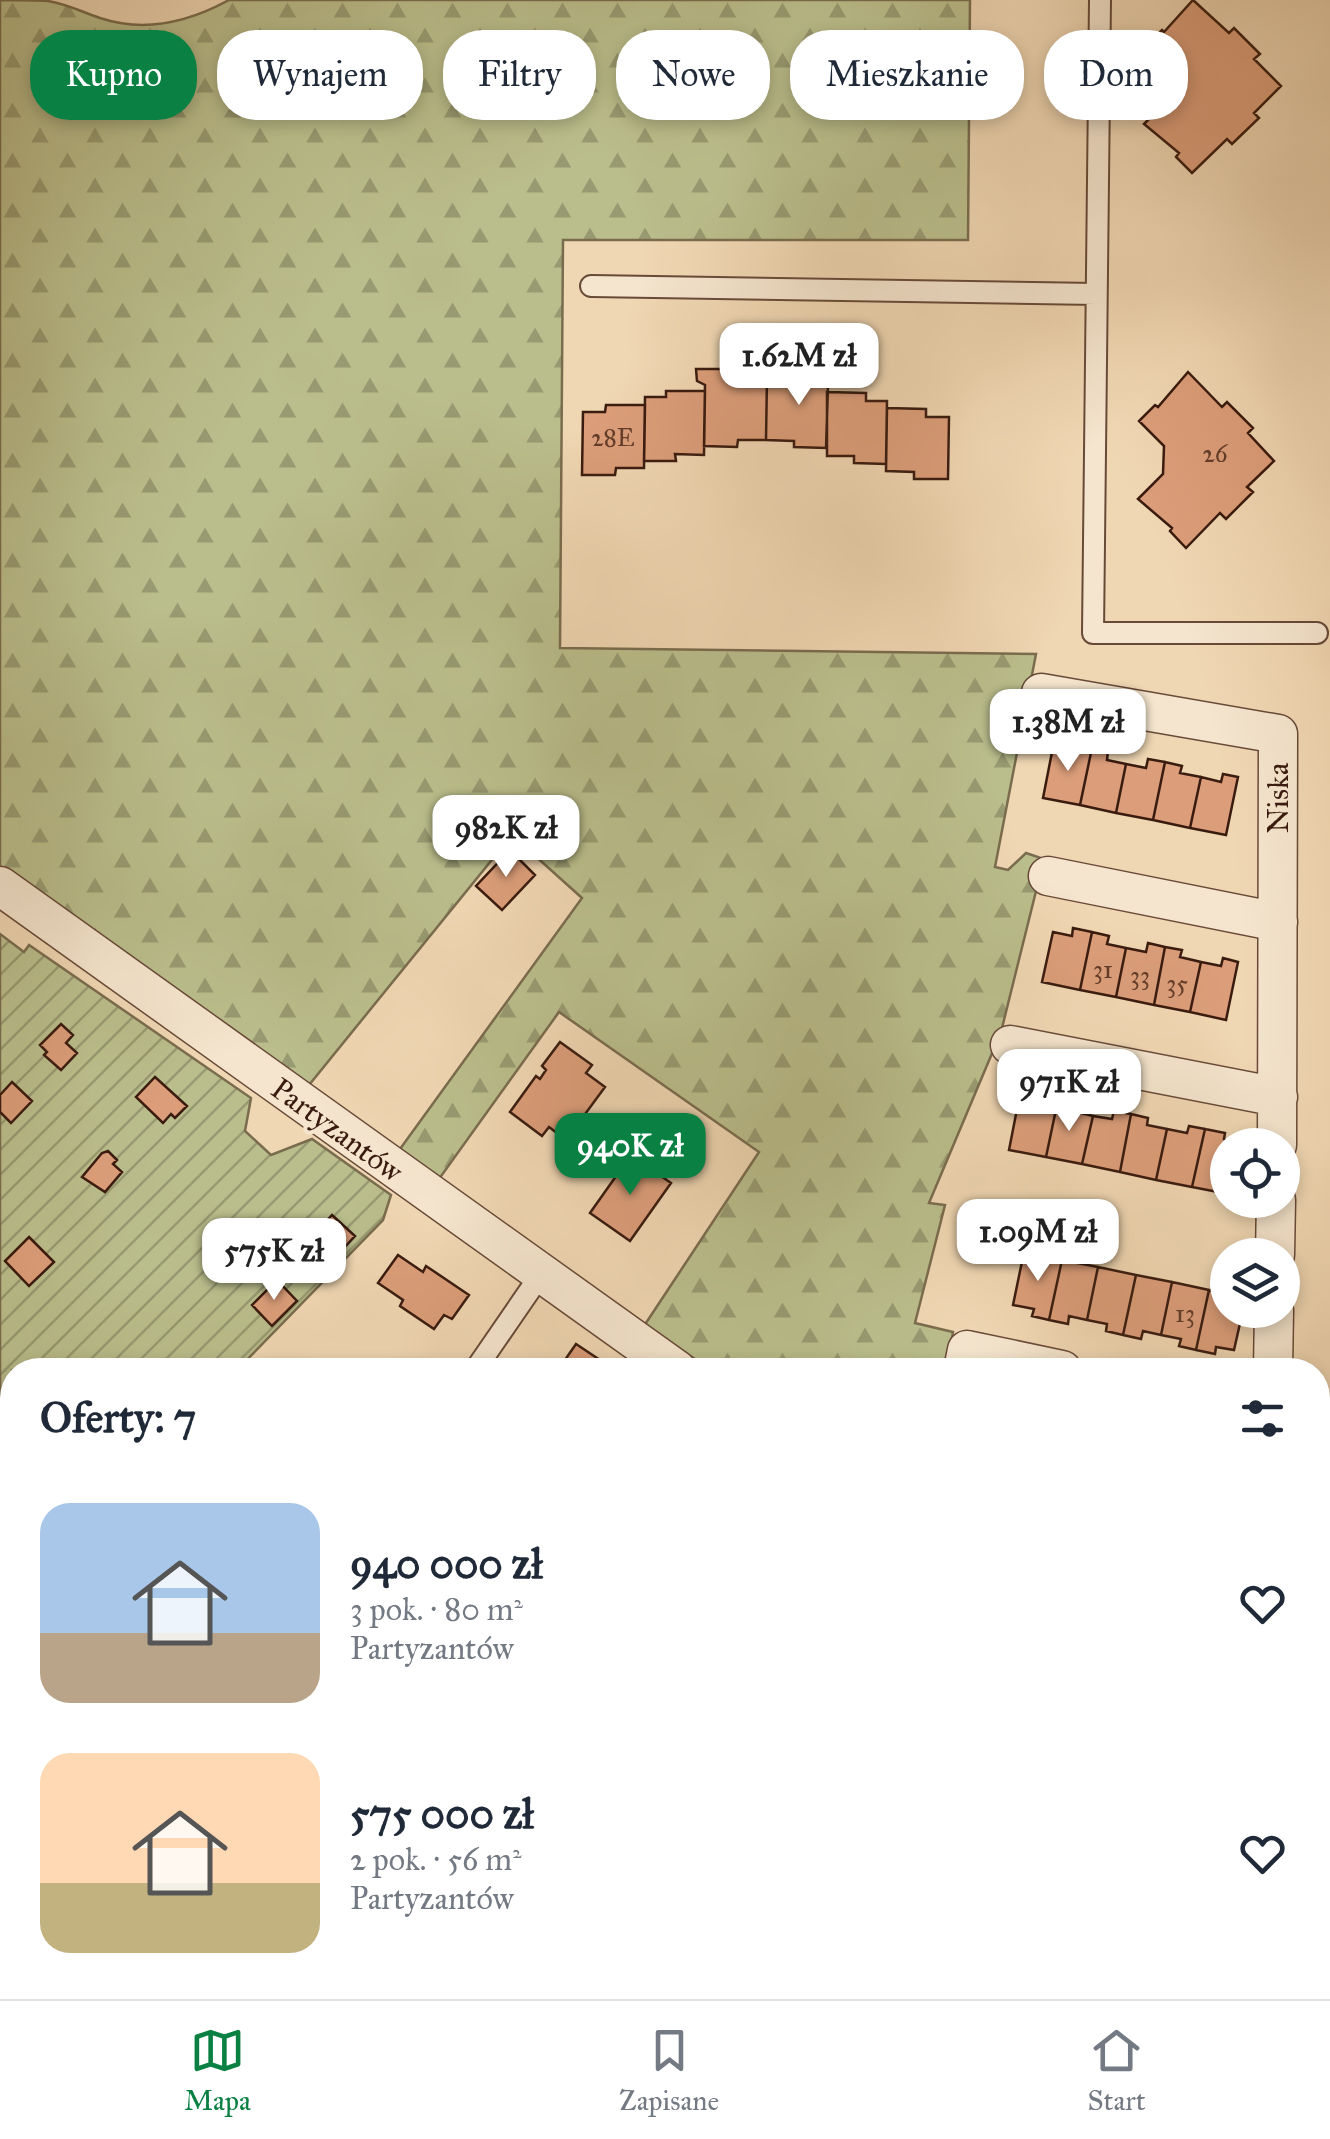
<!DOCTYPE html>
<html lang="pl">
<meta charset="utf-8">
<style>
:root{--surface:#fff;--page:#f6f6f7;--text:#1f2937;--muted:#747a83;--line:#e0e1e3;--accent:#0b8043}
body{margin:0;font-family:"IM FELL Great Primer",serif;background:var(--page);color:var(--text);height:100vh;display:flex;flex-direction:column;font-size:38px;white-space:nowrap}
*{box-sizing:border-box;margin:0}
p{font-size:32px;color:var(--muted)}
.icon{flex:none;width:55px;height:55px;fill:none;stroke:currentColor;stroke-width:2;stroke-linecap:round;stroke-linejoin:round}
.map{position:relative;flex:1;overflow:hidden}
.sheet{position:absolute;left:0px;top:1358px;width:1330px;height:642px;display:flex;flex-direction:column;background:var(--surface);border-radius:40px 40px 0 0;box-shadow:0 5px 15px #0003}
.sheet>*{flex:none}
.guide{position:absolute;left:30px;top:30px;width:1270px;height:90px;display:flex;gap:20px}
.buttons{position:absolute;left:1210px;top:1128px;display:grid;gap:20px}
.buttons a{display:grid;place-items:center;width:90px;height:90px;border-radius:50%;background:var(--surface);box-shadow:0 5px 15px #0003;font-size:50px}
.price{position:absolute;translate:-50% -85px;padding:0 22px;border-radius:20px;background:#fff;color:#222;font-size:32px;line-height:65px;filter:drop-shadow(0 2px 5px #0008)}
.price::after{content:'';position:absolute;left:50%;top:60px;width:30px;height:22px;margin-left:-15px;background:inherit;clip-path:polygon(0 0,100% 0,50% 100%)}
.price.on{background:var(--accent);color:#fff}
ul{padding:0;list-style:none}
li{display:flex;align-items:center;gap:30px;height:250px;padding:0 40px}
li span{display:grid;place-items:center;flex:none;width:280px;height:200px;border-radius:30px;color:#555}
li>.icon{margin-inline-start:auto}
span .icon{width:120px;height:120px;fill:#fffc;stroke-width:1}
li b{font-size:42px}
h2{display:flex;justify-content:space-between;align-items:center;height:120px;padding:0 40px;font-size:42px}
.chip{padding:0 35px;border-radius:40px;background:var(--surface);box-shadow:0 5px 15px #0003;font-size:35px;line-height:90px}
.chip.on{background:var(--accent);color:#fff}
.dock{display:flex;justify-content:space-around;align-items:center;height:140px;border-top:2px solid var(--line);background:var(--surface);font-size:28px;color:var(--muted)}
.dock a{display:grid;justify-items:center;gap:5px}
.dock .on{color:var(--accent)}
.map>svg:first-child{display:block}
.grass{fill:url(#grass-dots);stroke:#7a6c4e;stroke-width:2.5}
.forest{fill:url(#forest-firs);stroke:#7a6c4e;stroke-width:2.5}
.garden{fill:url(#garden-furrows);stroke:#7a6c4e;stroke-width:2.5}
.building{fill:#dc9e7a;stroke:#3a1b0f;stroke-width:2.5}
.lines{fill:none;stroke-linecap:round;stroke-linejoin:round}
.lane-casing{stroke:#684a38;stroke-width:24}
.street-casing{stroke:#684a38;stroke-width:41}
.lane{stroke:#f5e5ce;stroke-width:20}
.street{stroke:#f5e5ce;stroke-width:38}
.labels{text-anchor:middle;stroke-width:8;stroke-linejoin:round;paint-order:stroke}
.number-label{font-size:25px;fill:#623c2a}
.street-label{font-size:30px;fill:#3a1b0f;stroke:#f5e5ce}
</style>
<div class="map">
<svg width="1330" height="1999" viewBox="0 0 1330 1999">
<defs>
<pattern id="grass-dots" width="8" height="8" patternUnits="userSpaceOnUse" patternTransform="scale(2.5)"><rect width="8" height="8" fill="#babe8c"/><path d="M2 2h.1M6 6h.1" fill="none" stroke="#989a71" stroke-width="1.8" stroke-linecap="round"/></pattern>
<pattern id="forest-firs" width="22" height="20" patternUnits="userSpaceOnUse" patternTransform="scale(2.5)"><rect width="22" height="20" fill="#babe8c"/><path d="M5 1l3.5 6h-7zM16 11l3.5 6h-7z" fill="#989a71"/></pattern>
<pattern id="garden-furrows" width="10" height="10" patternUnits="userSpaceOnUse" patternTransform="scale(2.5)"><rect width="10" height="10" fill="#babe8c"/><path d="M-1 1l2-2M0 10L10 0M9 11l2-2" fill="none" stroke="#989a71"/></pattern>
</defs>
<rect width="100%" height="100%" fill="#f0d7b3"/>
<filter id="stains"><feTurbulence type="fractalNoise" baseFrequency=".002" numOctaves="4"/><feColorMatrix values="0 0 0 0 .2 0 0 0 0 .09 0 0 0 0 .02 0 0 0 .5 -.17"/></filter>
<radialGradient id="worn" r=".72"><stop offset=".6" stop-color="#630" stop-opacity="0"/><stop offset="1" stop-color="#630" stop-opacity=".3"/></radialGradient>
<path class="grass" d="M12,1601v198l-12,-13v-172z
M347,1988h503l5,11h-497z
M997,1988h273v4h-273z"/>
<path class="forest" d="M0,0c16,0 32,0 48,1 19,3 34,11 52,17 45,15 89,4 129,-18h741l-2,240h-405l-3,408 476,6 -41,213 13,3 18,-17 18,6 -43,173 -72,171 16,2 -30,118 38,9 -6,38h-235l-68,-44 115,-174 -200,-140 -120,167 -39,-30 182,-251 -70,-63 -203,250 -309,-211z
M818,1988h179l1,4h272v-4h29v11h-481z"/>
<path class="garden" d="M0,934l24,18 5,-7 222,153 -6,33 26,24 41,-16 79,56 -8,25 -146,150h-225v231l-12,13z"/>
<path class="building" d="M1193,0l36,33 5,-5 26,26 -6,5 27,27 -27,27 5,5 -27,26 -5,-5 -35,34 -16,-16 3,-4 -35,-29 25,-25 1,-28 -24,-25 16,-16 2,2z
M696,369h35v7l36,1 -1,63h-28l-1,7 -33,-1 1,-61 -8,-4z
M802,369l36,1 -2,12 -8,5 -2,61 -32,-1v-6l-28,-1 1,-63h35z
M1188,372l34,35 5,-5 26,26 -5,5 26,28 -27,26 6,5 -27,27 -6,-6 -34,35 -16,-17 2,-3 -34,-29 25,-25 1,-28 -25,-25 16,-16 3,2z
M666,391h39l-1,64 -29,-1 1,7h-32l1,-64h21z
M827,392l39,1v8h21l-1,63 -32,-1v-7h-27z
M606,405h39l-1,63h-28l-1,7h-33l1,-63h22z
M887,408l39,1v8h23l-1,62h-34v-7l-28,-1z
M1073,744l19,4 -12,57 -37,-7 10,-51 19,4z
M1092,748l16,3 -1,9 19,4 -10,49 -36,-8z
M1148,759l17,3 -12,58 -37,-7 10,-49 20,4z
M1165,762l17,4 -2,7 21,4 -11,51 -37,-8z
M1223,774l15,3 -12,58 -36,-7 11,-51 20,5z
M510,850l25,25 -33,35 -26,-24z
M1073,928l19,4 -12,58 -38,-8 11,-50 19,4z
M1092,932l17,4 -2,8 19,4 -10,49 -36,-7z
M1148,943l17,4 -11,58 -38,-8 10,-49 20,4z
M1165,947l17,3 -2,7 21,5 -11,50 -36,-7z
M1223,958l15,4 -12,58 -36,-8 11,-50 20,4z
M61,1024l12,11 -7,8 11,10 -16,17 -17,-15 3,-3 -7,-7z
M560,1042l32,23 -6,8 19,14 -39,53 -17,-13 -7,9 -32,-24 26,-36 4,3 6,-9 -4,-4z
M155,1077l32,29 -12,12 -4,-4 -8,9 -27,-26z
M12,1082l20,19 -21,22 -11,-11v-17z
M1039,1096l19,4 -12,57 -37,-7 10,-51 19,4z
M1058,1100l17,3 -2,8 20,5 -11,48 -36,-7z
M1114,1111l17,3 -11,58 -38,-8 11,-48 19,3z
M1131,1114l17,4 -1,7 20,4 -11,51 -36,-8z
M1189,1126l16,3 -13,58 -36,-7 11,-51 20,4z
M1205,1129l20,4 -1,6 17,4 -13,2v49l-36,-7z
M108,1151l9,9 -4,4 9,8 -17,20 -23,-15 20,-24z
M631,1155l40,28 -41,58 -40,-28z
M332,1215l23,21 -28,30 -22,-22z
M29,1237l25,25 -25,24 -24,-25z
M1024,1252l38,8 -13,60 -17,-4 2,-7 -21,-4z
M398,1255l25,17 3,-6 43,29 -17,24 -8,-4 -10,14 -34,-23 3,-6 -25,-17z
M1062,1260l36,7 -11,53 -18,-4 -1,8 -19,-4z
M1098,1267l38,8 -13,60 -17,-4 1,-7 -20,-4z
M1136,1275l36,7 -11,53 -18,-4 -2,8 -18,-4z
M277,1280l20,21 -25,25 -20,-21z
M1172,1282l37,8 -13,60 -17,-4 2,-7 -20,-4z
M1209,1290l19,4v16h15l-9,40 -18,-3 -1,7 -19,-4z
M576,1344l39,26h-57z"/>
<g class="lines">
<defs>
<path id="lane" d="M1100,0l-7,633h224
M591,286l505,8
M475,1370l66,-96
M335,1988l11,11"/>
<path id="street" d="M1041,693l237,41 -1,411
M1048,876l230,46
M0,886l677,484
M1010,1045l268,52
M1275,1255l1,-55
M963,1370l4,-20 95,20
M1273,1370l1,-60
M1318,1763h12"/>
</defs>
<use href="#lane" class="lane-casing"/>
<use href="#street" class="street-casing"/>
<use href="#lane" class="lane"/>
<use href="#street" class="street"/>
</g>
<g class="labels">
<g class="number-label">
<text x="613" y="446">28E</text>
<text x="1215" y="462">26</text>
<text x="1103" y="978">31</text>
<text x="1140" y="984">33</text>
<text x="1177" y="992">35</text>
<text x="1185" y="1322">13</text>
</g>
<g class="street-label">
<text transform="translate(1278 798) rotate(-90)" y="10">Niska</text>
<text transform="translate(337 1130) rotate(36)" y="10">Partyzantów</text>
</g>
</g>
<rect width="100%" height="100%" filter="url(#stains)"/>
<rect width="100%" height="100%" fill="url(#worn)"/>
</svg>
<div class="buttons">
<a><svg class="icon" aria-label="locate" viewBox="0 0 24 24"><circle cx="12" cy="12" r="6"/><path d="M12 2v4M12 18v4M2 12h4M18 12h4"/></svg></a>
<a><svg class="icon" aria-label="layers" viewBox="0 0 24 24"><path d="M12 4l9 5-9 5-9-5zM3 14l9 5 9-5"/></svg></a>
</div>
<b class="price" style="left:799px;top:408px">1.62M zł</b>
<b class="price" style="left:1068px;top:774px">1.38M zł</b>
<b class="price" style="left:506px;top:880px">982K zł</b>
<b class="price" style="left:1069px;top:1134px">971K zł</b>
<b class="price on" style="left:630px;top:1198px">940K zł</b>
<b class="price" style="left:1038px;top:1284px">1.09M zł</b>
<b class="price" style="left:274px;top:1303px">575K zł</b>
<div class="guide">
<a class="chip on">Kupno</a>
<a class="chip">Wynajem</a>
<a class="chip">Filtry</a>
<a class="chip">Nowe</a>
<a class="chip">Mieszkanie</a>
<a class="chip">Dom</a>
</div>
<section class="sheet">
<h2>Oferty: 7<svg class="icon" aria-label="filters" viewBox="0 0 24 24"><path d="M4 7h16M4 17h16"/><circle cx="9" cy="7" r="2"/><circle cx="15" cy="17" r="2"/></svg></h2>
<ul>
<li><span style="background:linear-gradient(#a9c7e8 65%,#b9a48a 0)"><svg class="icon" aria-label="home" viewBox="0 0 24 24"><path d="M3 11l9-7 9 7M6 9v11h12V9"/></svg></span><div><b>940 000 zł</b><p>3 pok. · 80 m²</p><p>Partyzantów</p></div><svg class="icon" aria-label="heart" viewBox="0 0 24 24"><path d="M12 20l-8-8c-3-5 5-10 8-4 3-6 11-1 8 4z"/></svg></li>
<li><span style="background:linear-gradient(#ffd9b3 65%,#c2b280 0)"><svg class="icon" aria-label="home" viewBox="0 0 24 24"><path d="M3 11l9-7 9 7M6 9v11h12V9"/></svg></span><div><b>575 000 zł</b><p>2 pok. · 56 m²</p><p>Partyzantów</p></div><svg class="icon" aria-label="heart" viewBox="0 0 24 24"><path d="M12 20l-8-8c-3-5 5-10 8-4 3-6 11-1 8 4z"/></svg></li>
</ul>
</section>
</div>
<nav class="dock">
<a class="on"><svg class="icon" aria-label="map" viewBox="0 0 24 24"><path d="M3 6l6-2 6 2 6-2v14l-6 2-6-2-6 2zM9 4v14M15 6v14"/></svg>Mapa</a>
<a><svg class="icon" aria-label="saved" viewBox="0 0 24 24"><path d="M7 4h10v16l-5-4-5 4z"/></svg>Zapisane</a>
<a><svg class="icon" aria-label="home" viewBox="0 0 24 24"><path d="M3 11l9-7 9 7M6 9v11h12V9"/></svg>Start</a>
</nav>
